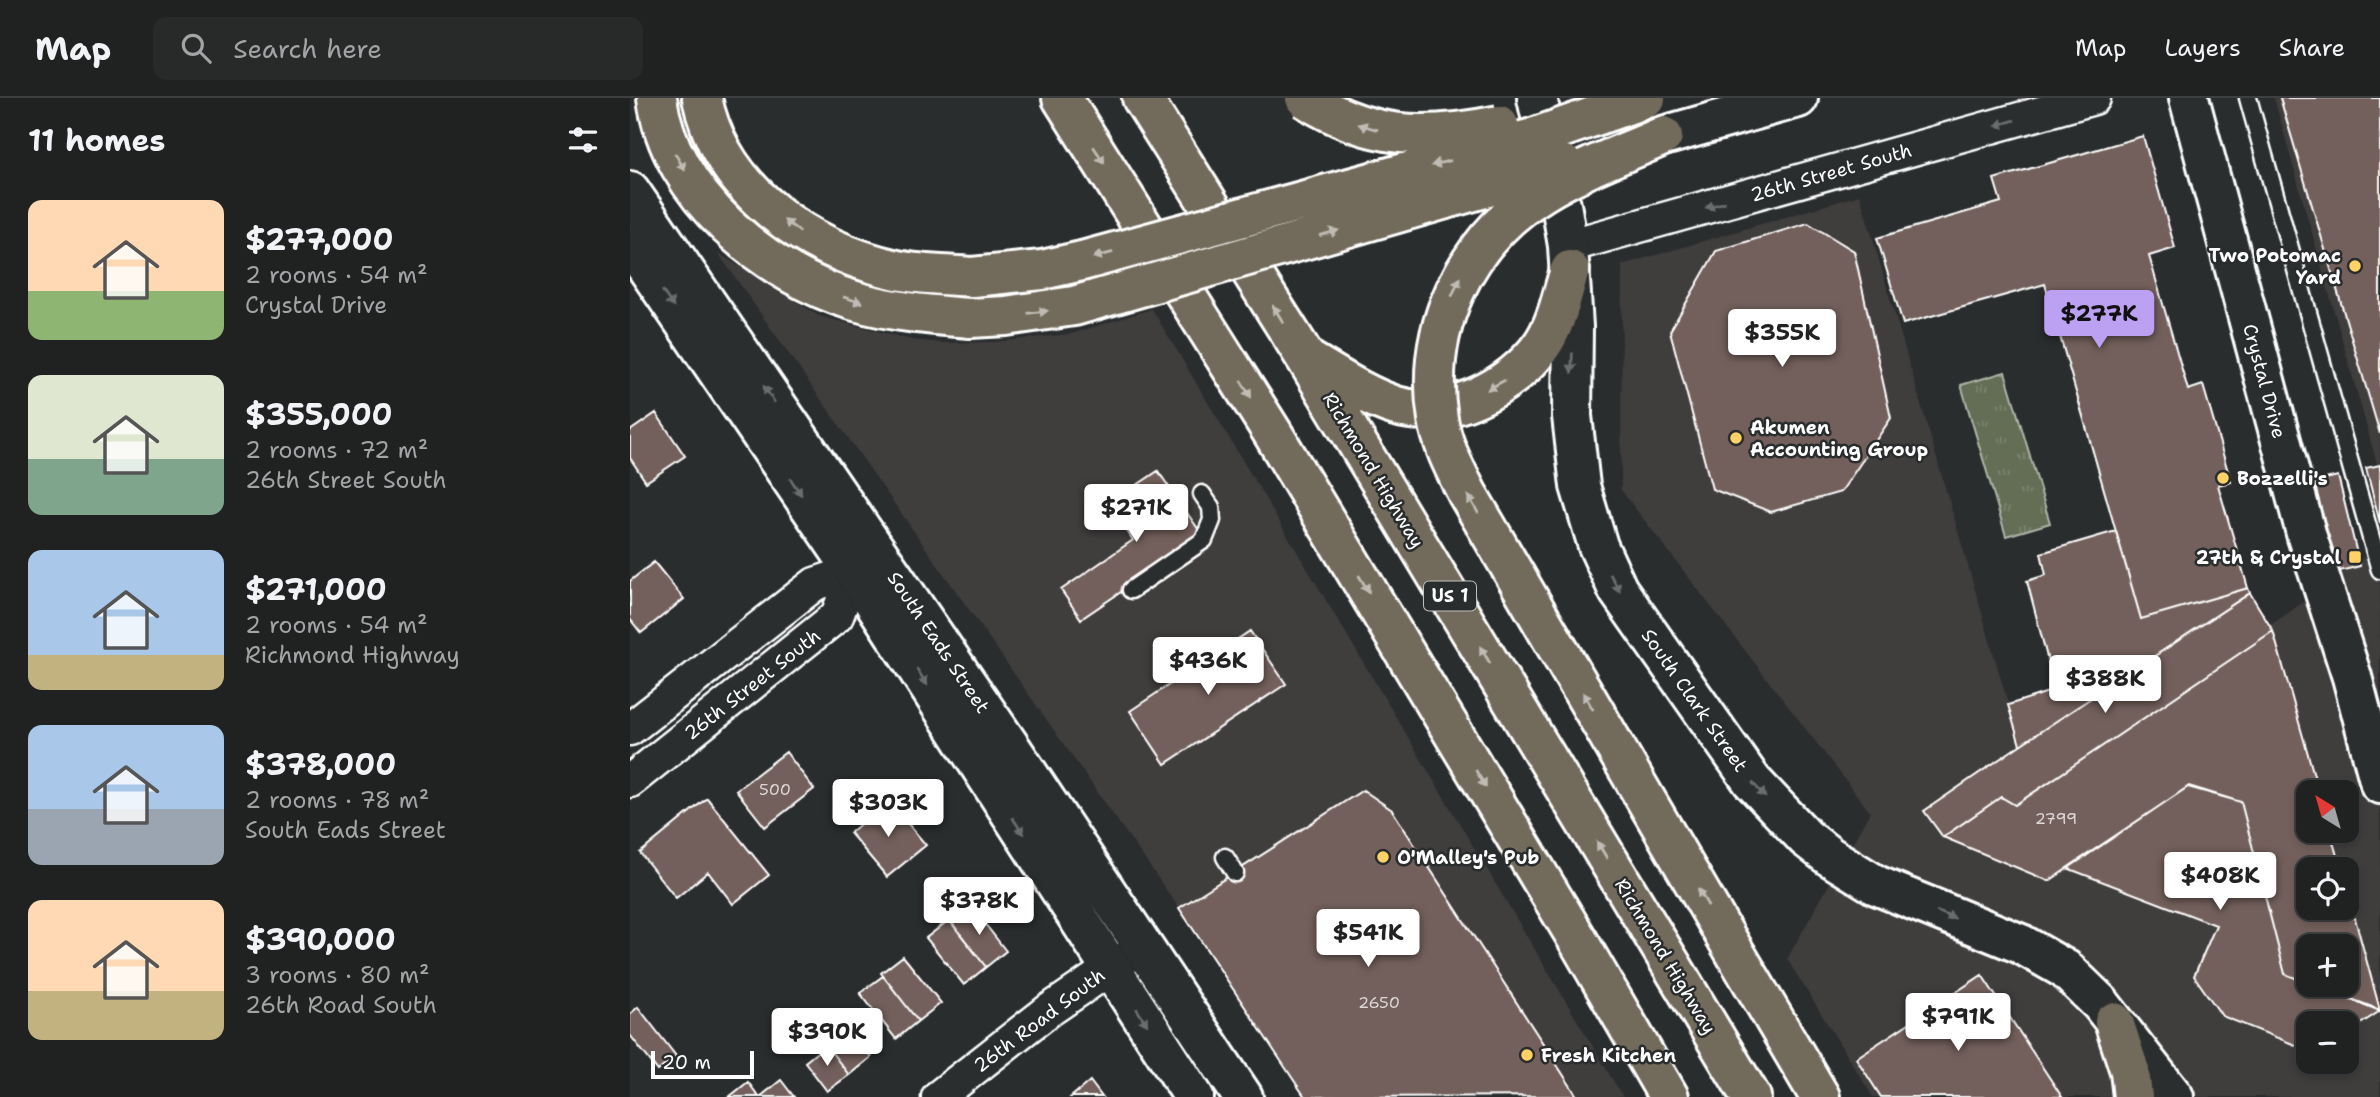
<!DOCTYPE html>
<meta charset="utf-8">
<style>
:root{--surface:#202222;--page:#282a2a;--text:#f1f3f6;--muted:#a2a4a5;--line:#3d3f40;--accent:#bca0f2}
body{margin:0;font-family:"Shantell Sans",sans-serif;background:var(--page);color:var(--text);height:100vh;display:flex;flex-direction:column;font-size:26px;white-space:nowrap}
*{box-sizing:border-box;margin:0}
p{font-size:23px;color:var(--muted)}
.icon{flex:none;width:38px;height:38px;fill:none;stroke:currentColor;stroke-width:2;stroke-linecap:round;stroke-linejoin:round}
.map{position:relative;flex:1;overflow:hidden}
.side{display:flex;flex-direction:column;background:var(--surface);width:630px}
.side>*{flex:none}
.needle{width:46px;rotate:323deg}
.controls{position:absolute;left:1666px;top:682px;display:grid;gap:14px}
.controls a{display:grid;place-items:center;width:63px;height:63px;border-radius:14px;background:var(--surface);box-shadow:0 4px 10px #0003,0 0 0 2px var(--line);font-size:35px}
.scale{position:absolute;left:21px;bottom:18px;width:103px;box-sizing:border-box;padding-left:7px;border:4px solid #fff;border-top:0;font-size:19px;line-height:24px;white-space:nowrap;color:#fff;-webkit-text-stroke:5px #2a2d2e;paint-order:stroke}
.price{position:absolute;translate:-50% -60px;padding:0 16px;border-radius:7px;background:#fff;color:#222;font-size:23px;line-height:46px;filter:drop-shadow(0 2px 4px #0008)}
.price::after{content:'';position:absolute;left:50%;top:42px;width:21px;height:16px;margin-left:-10px;background:inherit;clip-path:polygon(0 0,100% 0,50% 100%)}
.price.on{background:var(--accent);color:#111}
ul{padding:0;list-style:none}
li{display:flex;align-items:center;gap:21px;height:175px;padding:0 28px}
li span{display:grid;place-items:center;flex:none;width:196px;height:140px;border-radius:14px;color:#555}
li>.icon{margin-inline-start:auto}
span .icon{width:84px;height:84px;fill:#fffc;stroke-width:1}
li b{font-size:30px}
h2{display:flex;justify-content:space-between;align-items:center;height:84px;padding:0 28px;font-size:30px}
header{display:flex;align-items:center;gap:42px;box-sizing:border-box;height:98px;padding:0 35px;background:var(--surface);border-bottom:2px solid var(--line)}
header strong{font-size:33px}
nav{display:flex;gap:38px;margin-inline-start:auto;font-size:24px}
.search{width:490px;height:63px;background:var(--page);display:flex;align-items:center;gap:18px;box-sizing:border-box;padding:0 24px;border-radius:14px;color:var(--muted);font-size:26px}
main{display:flex;flex:1;min-height:0}
.map>svg:first-child{display:block}
.built{fill:#403d3c;fill-rule:evenodd}
.grass{fill:url(#grass-tufts);stroke:#b1b6aa;stroke-width:2}
.building{fill:#73615b;stroke:#fff;stroke-width:2}
.lines{fill:none;stroke-linecap:round;stroke-linejoin:round}
.lane-casing{stroke:#fff;stroke-width:21}
.street-casing{stroke:#fff;stroke-width:37}
.secondary-casing{stroke:#fff;stroke-width:44}
.highway-casing{stroke:#fff;stroke-width:44}
.lane{stroke:#2a2d2e;stroke-width:16}
.street{stroke:#2a2d2e;stroke-width:32}
.secondary{stroke:#2a2d2e;stroke-width:38}
.highway{stroke:#726b5a;stroke-width:38}
.highway-bridge-casing{stroke:#fff;stroke-width:44;stroke-linecap:butt}
.highway-bridge{stroke:#726b5a;stroke-width:38}
.oneway{fill:#6a6c6d}
.oneway2{fill:#c0bcb5}
.poi-dot{fill:#ffd166;stroke:#2a2d2e;stroke-width:2.5}
.labels{text-anchor:middle;stroke-width:5;stroke-linejoin:round;paint-order:stroke}
.number-label{font-size:16px;fill:#dcd8d6}
.shield{fill:#2a2d2e;stroke:#bfc0c0;stroke-width:2}
.shield-label{font-size:18px;font-weight:bold;fill:#fff}
.street-label{font-size:19px;fill:#fff;stroke:#2a2d2e}
.poi-label{font-size:19px;font-weight:bold;fill:#fff;stroke:#2a2d2e;text-anchor:start}
</style>
<header>
<strong>Map</strong>
<div class="search"><svg class="icon" aria-label="search" viewBox="0 0 24 24"><circle cx="10" cy="10" r="6"/><path d="M15 15l6 6"/></svg>Search here</div>
<nav><a>Map</a><a>Layers</a><a>Share</a></nav>
</header>
<main>
<section class="side">
<h2>11 homes<svg class="icon" aria-label="filters" viewBox="0 0 24 24"><path d="M4 7h16M4 17h16"/><circle cx="9" cy="7" r="2"/><circle cx="15" cy="17" r="2"/></svg></h2>
<ul>
<li><span style="background:linear-gradient(#ffd9b3 65%,#8fb573 0)"><svg class="icon" aria-label="home" viewBox="0 0 24 24"><path d="M3 11l9-7 9 7M6 9v11h12V9"/></svg></span><div><b>$277,000</b><p>2 rooms · 54 m²</p><p>Crystal Drive</p></div></li>
<li><span style="background:linear-gradient(#dfe7d0 60%,#7fa58c 0)"><svg class="icon" aria-label="home" viewBox="0 0 24 24"><path d="M3 11l9-7 9 7M6 9v11h12V9"/></svg></span><div><b>$355,000</b><p>2 rooms · 72 m²</p><p>26th Street South</p></div></li>
<li><span style="background:linear-gradient(#a9c7e8 75%,#c2b280 0)"><svg class="icon" aria-label="home" viewBox="0 0 24 24"><path d="M3 11l9-7 9 7M6 9v11h12V9"/></svg></span><div><b>$271,000</b><p>2 rooms · 54 m²</p><p>Richmond Highway</p></div></li>
<li><span style="background:linear-gradient(#a9c7e8 60%,#9aa5b1 0)"><svg class="icon" aria-label="home" viewBox="0 0 24 24"><path d="M3 11l9-7 9 7M6 9v11h12V9"/></svg></span><div><b>$378,000</b><p>2 rooms · 78 m²</p><p>South Eads Street</p></div></li>
<li><span style="background:linear-gradient(#ffd9b3 65%,#c2b280 0)"><svg class="icon" aria-label="home" viewBox="0 0 24 24"><path d="M3 11l9-7 9 7M6 9v11h12V9"/></svg></span><div><b>$390,000</b><p>3 rooms · 80 m²</p><p>26th Road South</p></div></li>
</ul>
</section>
<div class="map">
<svg width="1750" height="999" viewBox="0 0 1750 999">
<defs>
<pattern id="grass-tufts" width="24" height="20" patternUnits="userSpaceOnUse" patternTransform="scale(1.75)"><rect width="24" height="20" fill="#636e55"/><path d="M3 7l-1-3M5 7V3M7 7l1-3M15 17l-1-3M17 17v-4M19 17l1-3" fill="none" stroke="#7a846e"/></pattern>
</defs>
<rect width="100%" height="100%" fill="#2a2d2e"/>
<filter id="ink" filterUnits="userSpaceOnUse"><feTurbulence type="fractalNoise" baseFrequency=".0143" numOctaves="2"/><feDisplacementMap in="SourceGraphic" scale="14" xChannelSelector="R" yChannelSelector="G"/><feConvolveMatrix kernelMatrix="1 2 1 2 8 2 1 2 1" color-interpolation-filters="sRGB"/></filter>
<g filter="url(#ink)">
<path class="built" d="M1644,0h106v376z
M1230,97l173,594 258,-178 89,-66v552h-507l-86,-138 83,-147 -249,-322 1,-225zM1678,695h39v38h-39zM1678,772h39v38h-39zM1678,849h39v38h-39zM1678,926h39v38h-39z
M88,155l101,63 93,24 31,3 51,-1 77,-8 81,-25 471,788h-318l-126,-189z"/>
<path class="grass" d="M1375,274l45,151 -44,13 -45,-151z"/>
<path class="building" d="M1650,0h100v336z
M1513,38l32,112 -26,8 39,134 15,-5 28,97 -13,3 30,103 -107,31 -96,-335 -142,40 -26,-86 124,-36 -7,-23z
M1178,125l46,28 37,167 -50,74 -70,20 -59,-23 -42,-158 46,-80z
M26,315l29,43 -39,26 -16,-24v-27z
M1750,367v58l-14,-55z
M528,373l45,65 -122,83 -20,-29 72,-50 -24,-36z
M1708,378l22,90 -24,6 -23,-90z
M1486,433l25,88 107,-31 2,5 -230,152 -12,-40 59,-19 -2,-5 -11,3 -27,-103 19,-6 -5,-22z
M24,464l30,37 -43,34 -11,-14v-38z
M1620,495l23,38 -258,174 -14,-8 -58,40 -19,-26 96,-66z
M620,533l36,53 -121,80 -35,-53z
M1643,533l46,162h-11v38h22l11,39h-33v38h39v-19l33,121 -65,-25h32v-38h-39v36l-23,-9 -44,-172 -52,-16 -140,95 -106,-44 58,-40 14,8z
M156,654l28,37 -49,38 -29,-37z
M1558,689l53,15 44,172 23,9v2h7l65,26 -33,22v-9h-39v26l-86,-34 -28,-40 22,-51 -149,-57z
M733,692l29,20 185,286 -272,1 -126,-189z
M77,700l62,77 -36,29 -25,-32 -32,26 -36,-45z
M258,702l38,45 -39,32 -37,-44z
M342,809l34,44 -20,16 -34,-44z
M319,822l37,47 -22,18 -38,-47z
M273,858l38,47 -23,18 -37,-48z
M1352,877l80,122h-181l-25,-39z
M253,878l35,45 -22,18 -36,-46z
M8,909l38,49 -18,15 -28,-36v-21z
M218,930l23,29 -22,18 -23,-30z
M196,947l23,30 -22,16 -22,-29z
M151,982l13,17h-34z
M460,983l12,16h-31z
M118,984l11,15h-30z"/>
<g class="lines">
<defs>
<path id="lane" d="M1618,0l132,472
M501,492l73,-50 8,-20 -1,-13 -9,-13
M595,759l10,16"/>
<path id="street" d="M938,148l526,-148
M0,631l185,-145 39,-13 12,-9
M0,683l207,-165 17,-45
M308,999l110,-86 82,-56"/>
<path id="secondary" d="M907,0l25,112 6,36 5,81 -1,89 8,70 18,60 20,44 134,191 54,57 23,18 47,29 145,59 44,25 35,34 74,94
M1559,0l118,439 45,140 28,107
M1033,38l135,-38
M0,93l381,557 232,349
M0,145l224,328 340,526"/>
<path id="highway" d="M27,0c12,96 110,177 198,203 38,11 76,14 115,17
M72,0c19,94 107,152 195,172 24,5 51,5 75,7
M432,0l210,334 307,510 90,155
M512,0l165,262 444,737
M680,263c27,16 55,35 86,45 50,15 117,-19 146,-61 15,-21 20,-50 28,-75
M1107,858l83,141
M1484,924l16,49 3,26"/>
</defs>
<use href="#lane" class="lane-casing"/>
<use href="#street" class="street-casing"/>
<use href="#secondary" class="secondary-casing"/>
<use href="#highway" class="highway-casing"/>
<use href="#lane" class="lane"/>
<use href="#street" class="street"/>
<use href="#secondary" class="secondary"/>
<use href="#highway" class="highway"/>
<defs>
<path id="highway-bridge" d="M675,0c66,42 120,42 194,27
M1033,38c-40,18 -83,33 -120,56 -78,48 -120,137 -105,227 4,26 17,50 29,74l270,463
M342,179l70,-7 40,-9 451,-123 113,-40
M340,220l36,-2 68,-10 490,-141"/>
</defs>
<use href="#highway-bridge" class="highway-bridge-casing"/>
<use href="#highway-bridge" class="highway-bridge"/>
</g>
<defs><path id="oneway-solid" d="M-6-.8H1V-3.2L6.5 0L1 3.2V.8H-6Z" transform="scale(1.75)"/></defs>
<g class="oneway">
<use href="#oneway-solid" transform="translate(1375 25) rotate(164)"/>
<use href="#oneway-solid" transform="translate(1085 107) rotate(164)"/>
<use href="#oneway-solid" transform="translate(38 201) rotate(56)"/>
<use href="#oneway-solid" transform="translate(942 265) rotate(92)"/>
<use href="#oneway-solid" transform="translate(139 296) rotate(-124)"/>
<use href="#oneway-solid" transform="translate(166 389) rotate(56)"/>
<use href="#oneway-solid" transform="translate(985 485) rotate(61)"/>
<use href="#oneway-solid" transform="translate(292 579) rotate(57)"/>
<use href="#oneway-solid" transform="translate(1129 692) rotate(49)"/>
<use href="#oneway-solid" transform="translate(388 728) rotate(57)"/>
<use href="#oneway-solid" transform="translate(1316 817) rotate(21)"/>
<use href="#oneway-solid" transform="translate(512 919) rotate(57)"/>
</g>
<g class="oneway2">
<use href="#oneway-solid" transform="translate(738 29) rotate(-164)"/>
<use href="#oneway-solid" transform="translate(469 57) rotate(57)"/>
<use href="#oneway-solid" transform="translate(50 64) rotate(60)"/>
<use href="#oneway-solid" transform="translate(811 65) rotate(165)"/>
<use href="#oneway-solid" transform="translate(162 128) rotate(-143)"/>
<use href="#oneway-solid" transform="translate(699 135) rotate(-16)"/>
<use href="#oneway-solid" transform="translate(473 157) rotate(165)"/>
<use href="#oneway-solid" transform="translate(826 189) rotate(-66)"/>
<use href="#oneway-solid" transform="translate(223 202) rotate(17)"/>
<use href="#oneway-solid" transform="translate(408 214) rotate(-8)"/>
<use href="#oneway-solid" transform="translate(648 216) rotate(-122)"/>
<use href="#oneway-solid" transform="translate(866 287) rotate(151)"/>
<use href="#oneway-solid" transform="translate(616 291) rotate(58)"/>
<use href="#oneway-solid" transform="translate(843 406) rotate(-120)"/>
<use href="#oneway-solid" transform="translate(734 486) rotate(59)"/>
<use href="#oneway-solid" transform="translate(855 557) rotate(-121)"/>
<use href="#oneway-solid" transform="translate(958 603) rotate(-120)"/>
<use href="#oneway-solid" transform="translate(851 681) rotate(59)"/>
<use href="#oneway-solid" transform="translate(972 752) rotate(-121)"/>
<use href="#oneway-solid" transform="translate(1073 799) rotate(-120)"/>
</g>
</g>
<g class="poi-dot">
<circle cx="1725" cy="168" r="7"/>
<circle cx="1106" cy="340" r="7"/>
<circle cx="1593" cy="380" r="7"/>
<rect x="1718" y="452" width="14" height="14" rx="3.5"/>
<circle cx="753" cy="759" r="7"/>
<circle cx="897" cy="957" r="7"/>
</g>
<g class="labels">
<g class="number-label">
<text x="145" y="697">500</text>
<text x="1426" y="726">2799</text>
<text x="749" y="910">2650</text>
</g>
<rect class="shield" x="794" y="483.5" width="52" height="29" rx="5"/>
<g class="shield-label">
<text x="820" y="504">US 1</text>
</g>
<g class="street-label">
<text transform="translate(1201 74) rotate(-16)" y="7">26th Street South</text>
<text transform="translate(1635 283) rotate(75)" y="7">Crystal Drive</text>
<text transform="translate(744 372) rotate(59)" y="7">Richmond Highway</text>
<text transform="translate(309 544) rotate(56)" y="7">South Eads Street</text>
<text transform="translate(122 586) rotate(-38)" y="7">26th Street South</text>
<text transform="translate(1065 602) rotate(55)" y="7">South Clark Street</text>
<text transform="translate(1036 858) rotate(59)" y="7">Richmond Highway</text>
<text transform="translate(409 922) rotate(-37)" y="7">26th Road South</text>
</g>
<g class="poi-label">
<text x="1711" y="164" text-anchor="end">Two Potomac<tspan x="1711" dy="22">Yard</tspan></text>
<text x="1120" y="336">Akumen<tspan x="1120" dy="22">Accounting Group</tspan></text>
<text x="1607" y="387">Bozzelli's</text>
<text x="1711" y="466" text-anchor="end">27th &amp; Crystal</text>
<text x="767" y="766">O'Malley's Pub</text>
<text x="911" y="964">Fresh Kitchen</text>
</g>
</g>
</svg>
<div class="controls">
<a><svg class="needle" viewBox="-14 -14 28 28"><path d="M0-13l5 13h-10z" fill="#e53935"/><path d="M0 13l5-13h-10z" fill="#a2a4a5"/></svg></a>
<a><svg class="icon" aria-label="locate" viewBox="0 0 24 24"><circle cx="12" cy="12" r="6"/><path d="M12 2v4M12 18v4M2 12h4M18 12h4"/></svg></a>
<a>+</a>
<a>−</a>
</div>
<div class="scale">20 m</div>
<b class="price on" style="left:1469px;top:252px">$277K</b>
<b class="price" style="left:1152px;top:271px">$355K</b>
<b class="price" style="left:506px;top:446px">$271K</b>
<b class="price" style="left:578px;top:599px">$436K</b>
<b class="price" style="left:1475px;top:617px">$388K</b>
<b class="price" style="left:258px;top:741px">$303K</b>
<b class="price" style="left:1590px;top:814px">$408K</b>
<b class="price" style="left:349px;top:839px">$378K</b>
<b class="price" style="left:738px;top:871px">$541K</b>
<b class="price" style="left:1328px;top:955px">$791K</b>
<b class="price" style="left:197px;top:970px">$390K</b>
</div>
</main>
